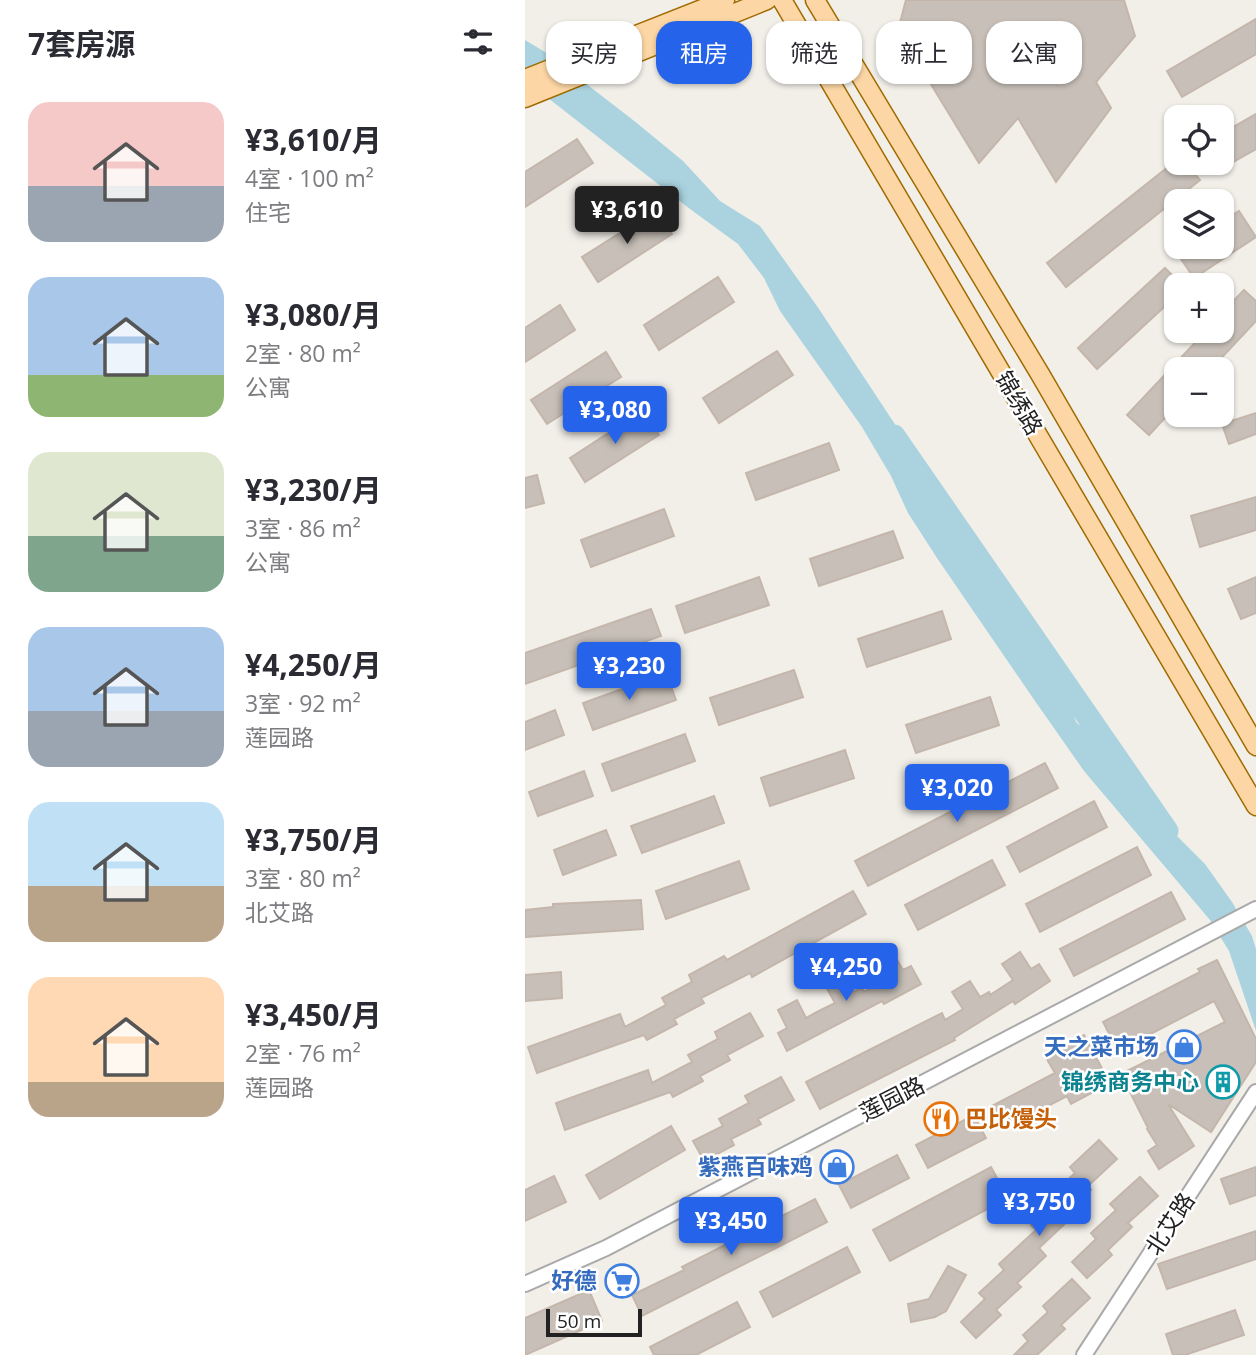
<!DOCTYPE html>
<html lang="zh">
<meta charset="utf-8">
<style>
:root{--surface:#fff;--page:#f2f2f3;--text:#2b2b33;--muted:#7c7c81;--accent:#2563eb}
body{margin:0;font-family:"Open Sans","Noto Sans SC",sans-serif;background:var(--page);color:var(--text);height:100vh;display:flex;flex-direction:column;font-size:26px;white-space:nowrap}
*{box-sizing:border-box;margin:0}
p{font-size:23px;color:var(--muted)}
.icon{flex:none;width:38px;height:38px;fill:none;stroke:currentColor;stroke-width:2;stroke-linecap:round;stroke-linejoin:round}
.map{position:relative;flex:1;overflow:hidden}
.drawer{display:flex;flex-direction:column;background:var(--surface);width:525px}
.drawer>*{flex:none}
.banner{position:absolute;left:21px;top:21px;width:604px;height:63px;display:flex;gap:14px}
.buttons{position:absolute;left:639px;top:105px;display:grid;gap:14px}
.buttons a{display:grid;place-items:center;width:70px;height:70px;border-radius:14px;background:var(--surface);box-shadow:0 2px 5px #0004;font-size:35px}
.scale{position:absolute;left:21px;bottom:18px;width:96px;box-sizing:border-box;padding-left:7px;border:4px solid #222;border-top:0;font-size:19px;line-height:24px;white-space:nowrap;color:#222;-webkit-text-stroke:5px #fff;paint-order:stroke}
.price{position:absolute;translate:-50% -60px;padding:0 16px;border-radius:7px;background:var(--accent);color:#fff;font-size:23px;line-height:46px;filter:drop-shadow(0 2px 4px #0008)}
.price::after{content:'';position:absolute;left:50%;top:42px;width:21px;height:16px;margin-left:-10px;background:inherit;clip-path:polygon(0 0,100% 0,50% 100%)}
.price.on{background:#222;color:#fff}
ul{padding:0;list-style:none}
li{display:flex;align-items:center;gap:21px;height:175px;padding:0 28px}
li span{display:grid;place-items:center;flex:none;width:196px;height:140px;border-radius:21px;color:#555}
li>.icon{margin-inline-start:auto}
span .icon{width:84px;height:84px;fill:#fffc;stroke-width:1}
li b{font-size:30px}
h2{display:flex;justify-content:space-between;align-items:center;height:84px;padding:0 28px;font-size:30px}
.chip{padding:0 24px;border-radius:21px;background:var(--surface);box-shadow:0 2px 5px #0004;font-size:24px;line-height:63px}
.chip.on{background:var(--accent);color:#fff}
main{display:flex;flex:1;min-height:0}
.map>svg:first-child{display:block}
.water{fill:#aad3df}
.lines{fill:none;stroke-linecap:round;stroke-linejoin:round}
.river{stroke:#aad3df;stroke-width:23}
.building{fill:#c7bfb8;stroke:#c4b6ab;stroke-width:2}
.minor-casing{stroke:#a9a9a9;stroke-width:18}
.major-casing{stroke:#a06b00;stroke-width:21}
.minor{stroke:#fff;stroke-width:14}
.major{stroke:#fcd6a4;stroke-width:18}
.labels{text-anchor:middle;stroke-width:5;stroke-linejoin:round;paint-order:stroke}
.street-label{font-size:23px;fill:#222;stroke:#fff}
.shop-label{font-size:23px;font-weight:bold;fill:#366cbe;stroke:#fff;text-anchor:end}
.culture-label{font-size:23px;font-weight:bold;fill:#0d838f;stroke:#fff;text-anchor:end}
.food-label{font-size:23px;font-weight:bold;fill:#c56008;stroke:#fff;text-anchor:start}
</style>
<main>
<section class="drawer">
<h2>7套房源<svg class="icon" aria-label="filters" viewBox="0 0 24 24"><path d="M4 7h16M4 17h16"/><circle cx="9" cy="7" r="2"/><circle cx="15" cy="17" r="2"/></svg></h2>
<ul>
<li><span style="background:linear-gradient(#f6c9c9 60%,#9aa5b1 0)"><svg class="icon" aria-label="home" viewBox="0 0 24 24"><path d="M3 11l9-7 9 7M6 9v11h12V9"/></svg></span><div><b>¥3,610/月</b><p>4室 · 100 m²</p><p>住宅</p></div></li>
<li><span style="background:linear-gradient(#a9c7e8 70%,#8fb573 0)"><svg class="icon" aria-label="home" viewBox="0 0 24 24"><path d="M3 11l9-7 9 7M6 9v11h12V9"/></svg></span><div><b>¥3,080/月</b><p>2室 · 80 m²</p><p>公寓</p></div></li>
<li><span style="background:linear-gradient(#dfe7d0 60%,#7fa58c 0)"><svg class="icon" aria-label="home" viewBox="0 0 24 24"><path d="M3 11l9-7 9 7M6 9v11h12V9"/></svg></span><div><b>¥3,230/月</b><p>3室 · 86 m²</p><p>公寓</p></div></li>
<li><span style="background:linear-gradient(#a9c7e8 60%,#9aa5b1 0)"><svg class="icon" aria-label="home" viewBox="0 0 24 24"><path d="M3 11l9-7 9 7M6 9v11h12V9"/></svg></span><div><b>¥4,250/月</b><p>3室 · 92 m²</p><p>莲园路</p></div></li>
<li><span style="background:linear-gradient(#bfe0f5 60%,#b9a48a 0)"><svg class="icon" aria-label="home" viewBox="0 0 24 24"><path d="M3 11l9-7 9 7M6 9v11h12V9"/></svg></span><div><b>¥3,750/月</b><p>3室 · 80 m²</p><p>北艾路</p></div></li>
<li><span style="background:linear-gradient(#ffd9b3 75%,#b9a48a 0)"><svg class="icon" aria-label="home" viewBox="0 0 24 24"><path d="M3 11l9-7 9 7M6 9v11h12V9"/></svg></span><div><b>¥3,450/月</b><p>2室 · 76 m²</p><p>莲园路</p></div></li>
</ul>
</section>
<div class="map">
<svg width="731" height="1355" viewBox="0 0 731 1355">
<rect width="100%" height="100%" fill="#f2efe9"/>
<path class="water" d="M0,40l20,12 88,68 50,41 37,40 40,25 59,83 85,129 8,24 151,220 13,40 42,38 38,55 49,49 27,38 20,34 4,13v82l-27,-80 -19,-31 -126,-149 -49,-70 -98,-143 -29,-45 -17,-37 -29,-49 -82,-116 -16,-33 -26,-34 -48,-35 -165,-129z"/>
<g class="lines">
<path class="river" d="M369,436l273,395"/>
</g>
<path class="building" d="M381,0h218l11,36 -39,46 15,26 -55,74 -38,-64 -39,45 -81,-133z
M731,19v35l-74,43 -15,-26z
M731,114v35l-28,16 -7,-11v-20z
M52,139l16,24 -68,44v-35z
M648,163h13l14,17 -134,107 -19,-24z
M131,210l16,24 -74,48 -16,-25z
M714,211l17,26 -62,41 -17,-25 9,-6h35v-24z
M640,268l11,11v17l-79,73 -19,-21z
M193,277l16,25 -75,48 -15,-25z
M719,290l12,11v20l-45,48h-35v37l-27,29 -22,-20 79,-84h15v-17z
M35,305l15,25 -50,32v-34z
M252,351l16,24 -74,48 -16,-25z
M81,352l15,25 -74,47 -16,-24z
M119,410l15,25 -74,47 -15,-24z
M731,413v21l-27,10 -7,-20z
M304,443l10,27 -83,30 -10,-27z
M12,475l7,28 -19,5v-30z
M731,497v33l-56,17 -9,-31z
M139,509l10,27 -83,31 -10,-27z
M368,531l10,27 -84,28 -9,-27z
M234,577l10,28 -84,28 -9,-27z
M731,577v36l-15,6 -13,-30z
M126,609l10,27 -136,48v-31z
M417,611l9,28 -84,28 -9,-28z
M269,670l9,27 -84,28 -9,-27z
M141,673l10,27 -83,30 -10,-27z
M465,697l9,28 -83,28 -10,-28z
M30,710l9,25 -39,15v-28z
M160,734l10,27 -83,30 -10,-27z
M320,750l9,28 -84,28 -9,-28z
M520,763l13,25 -190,98 -13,-25z
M59,771l9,25 -55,20 -9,-24z
M189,796l10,27 -82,30 -11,-27z
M569,801l13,26 -87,45 -13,-25z
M81,830l10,25 -53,20 -9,-25z
M612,847l14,28 -111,57 -14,-28z
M467,860l13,25 -87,45 -13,-25z
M214,861l10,28 -83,30 -10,-28z
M328,891l13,23 -114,63 -2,-4 -49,25 3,5 -30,16 3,5 -30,16 -3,-5 -107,38 -9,-26 92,-33 5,13 41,-22 -4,-7 30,-16 -3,-7 35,-19 3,4z
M646,892l14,27 -111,57 -14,-27z
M116,900l2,29 -118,8v-27l28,-3v-3z
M495,952l11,17 8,-5 11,17 -35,23 -2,-3 -59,37 1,2 -135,69 -14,-27 136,-69 3,7 18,-11 -11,-17 18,-11 10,16 9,-5 1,3 23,-15 -11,-16z
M368,953l10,17 8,-4 10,18 -37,20 -2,-3 -95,50 -9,-18 9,-5 -9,-18 19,-10 9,18 9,-5 20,-10 -10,-18 19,-9 9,16 9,-4 2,4 20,-11 -9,-18z
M692,960l39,79v23l-45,70 -43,-28 26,42 -35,23 -11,-18 9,-6 -10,-16 1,-1 -27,-54 104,-52 -11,-21 -96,50 -15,-29 97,-50 -2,-3z
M36,972l1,26 -37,3v-26z
M225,1013l13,23 -36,19 3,5 -30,16 3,5 -30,16 -3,-5 -105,38 -9,-27 92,-33 4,13 40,-21 -4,-7 30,-16 -3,-7z
M559,1035l26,48 -39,21 -4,-8 -63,33 -12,-23 63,-33 -10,-17z
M256,1077l13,23 -36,19 3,5 -30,15 3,6 -30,16 -11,-20 30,-15 -4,-7 30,-16 -4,-7z
M449,1115l12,23 -58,30 -12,-23z
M146,1126l14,24 -85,49 -14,-24z
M574,1140l18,19 -29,27 3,4 -24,23 4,5 -32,30 7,8 -29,27 4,4 -25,23 5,5 -25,23 -15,-16 24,-23 -6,-6 25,-23 -5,-6 37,-34 -5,-5 24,-23 -5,-6 25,-23 -5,-6z
M372,1155l12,23 -58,30 -12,-23z
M466,1167l17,31 -118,63 -17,-31z
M731,1167v28l-26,9 -9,-25z
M29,1176l12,26 -41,19v-31z
M615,1177l18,19 -30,27 4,4 -24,23 4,5 -25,23 -15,-16 24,-23 -5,-6 25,-23 -6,-6z
M290,1199l12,23 -185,94 -10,-21 52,-25 -2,-3z
M731,1231v28l-89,30 -9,-25z
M322,1247l13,25 -87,45 -13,-25z
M423,1266l18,9 -20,36 -11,6 -24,5 -3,-18 21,-5z
M547,1279l18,19 -29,27 4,4 -28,26h-23l14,-14 -5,-6 25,-23 -5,-6z
M64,1290l13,31 -77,34v-37z
M212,1302l13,25 -54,28h-42l-4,-8z
M710,1310l9,25 -59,20h-12l-7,-21z"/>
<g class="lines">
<defs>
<path id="minor" d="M0,1284l81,-36 650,-339
M559,1355l172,-263"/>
<path id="major" d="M257,0l474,806
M290,0l225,374 216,372
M0,79l200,-79
M0,98l242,-98"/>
</defs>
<use href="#minor" class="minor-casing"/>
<use href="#major" class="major-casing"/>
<use href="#minor" class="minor"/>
<use href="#major" class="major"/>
</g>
<defs>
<symbol id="shop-ring" viewBox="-11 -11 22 22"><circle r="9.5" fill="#fff" stroke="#3f7fe0" stroke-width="1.5"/><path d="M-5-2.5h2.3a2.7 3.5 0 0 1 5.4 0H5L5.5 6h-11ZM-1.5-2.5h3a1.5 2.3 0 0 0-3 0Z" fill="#3f7fe0"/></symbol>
<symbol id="building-ring" viewBox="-11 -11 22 22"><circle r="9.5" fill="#fff" stroke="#0f9aa8" stroke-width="1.5"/><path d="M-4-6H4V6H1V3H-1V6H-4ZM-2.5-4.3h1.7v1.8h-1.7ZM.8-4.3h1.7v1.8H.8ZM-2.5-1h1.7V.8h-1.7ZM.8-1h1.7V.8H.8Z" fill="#0f9aa8"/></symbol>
<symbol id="restaurant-ring" viewBox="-11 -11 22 22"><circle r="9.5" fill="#fff" stroke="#e8710a" stroke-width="1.5"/><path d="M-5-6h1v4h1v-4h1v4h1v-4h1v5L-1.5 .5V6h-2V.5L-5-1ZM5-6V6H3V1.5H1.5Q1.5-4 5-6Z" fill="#e8710a"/></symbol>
<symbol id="supermarket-ring" viewBox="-11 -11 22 22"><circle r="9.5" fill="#fff" stroke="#3f7fe0" stroke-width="1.5"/><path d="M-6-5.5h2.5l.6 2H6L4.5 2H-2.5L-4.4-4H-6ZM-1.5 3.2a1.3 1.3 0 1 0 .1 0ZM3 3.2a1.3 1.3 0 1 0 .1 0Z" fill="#3f7fe0"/></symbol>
</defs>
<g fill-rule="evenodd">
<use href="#shop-ring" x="640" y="1028" width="38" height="38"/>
<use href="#building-ring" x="679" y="1063" width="38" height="38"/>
<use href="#restaurant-ring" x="397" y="1100" width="38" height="38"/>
<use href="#shop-ring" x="293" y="1148" width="38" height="38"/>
<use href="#supermarket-ring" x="78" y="1262" width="38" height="38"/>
</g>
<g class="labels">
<g class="street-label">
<text transform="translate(494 403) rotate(60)" y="8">锦绣路</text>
<text transform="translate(367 1099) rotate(-27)" y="8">莲园路</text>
<text transform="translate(645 1224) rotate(-57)" y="8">北艾路</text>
</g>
<g class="shop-label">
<text x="634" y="1055">天之菜市场</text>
<text x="288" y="1175">紫燕百味鸡</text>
<text x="72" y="1289">好德</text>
</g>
<g class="culture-label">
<text x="674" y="1090">锦绣商务中心</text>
</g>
<g class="food-label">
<text x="440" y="1127">巴比馒头</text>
</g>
</g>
</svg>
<div class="buttons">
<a><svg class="icon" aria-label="locate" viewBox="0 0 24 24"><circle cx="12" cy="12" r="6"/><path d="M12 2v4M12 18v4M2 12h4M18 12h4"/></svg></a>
<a><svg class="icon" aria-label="layers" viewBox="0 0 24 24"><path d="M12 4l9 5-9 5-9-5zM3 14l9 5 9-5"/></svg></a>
<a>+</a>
<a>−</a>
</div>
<div class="scale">50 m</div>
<b class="price on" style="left:102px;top:246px">¥3,610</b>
<b class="price" style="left:90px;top:446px">¥3,080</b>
<b class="price" style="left:104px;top:702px">¥3,230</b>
<b class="price" style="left:432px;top:824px">¥3,020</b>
<b class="price" style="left:321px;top:1003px">¥4,250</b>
<b class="price" style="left:514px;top:1238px">¥3,750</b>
<b class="price" style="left:206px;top:1257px">¥3,450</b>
<div class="banner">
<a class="chip">买房</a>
<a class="chip on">租房</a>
<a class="chip">筛选</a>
<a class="chip">新上</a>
<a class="chip">公寓</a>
</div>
</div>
</main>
